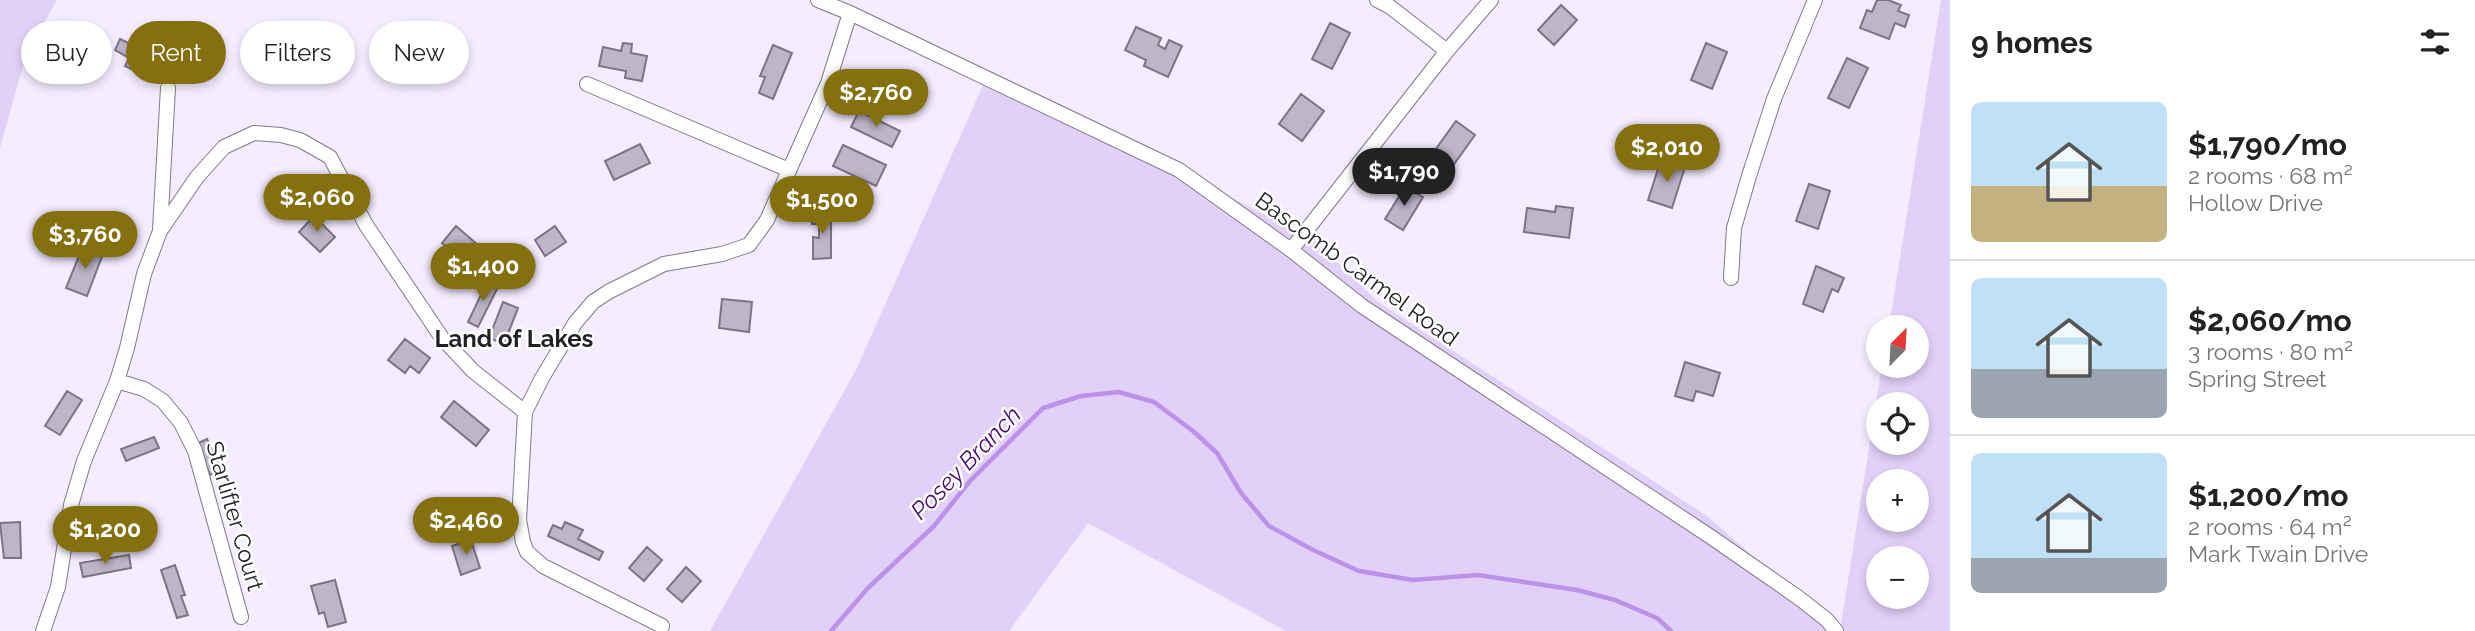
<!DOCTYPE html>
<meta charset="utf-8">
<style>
:root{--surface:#fff;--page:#f2f2f2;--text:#222;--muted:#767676;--line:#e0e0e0;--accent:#857010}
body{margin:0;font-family:Raleway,sans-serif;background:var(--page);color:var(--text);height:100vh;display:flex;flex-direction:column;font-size:26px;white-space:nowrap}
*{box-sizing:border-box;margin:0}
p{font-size:23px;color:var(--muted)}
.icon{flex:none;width:38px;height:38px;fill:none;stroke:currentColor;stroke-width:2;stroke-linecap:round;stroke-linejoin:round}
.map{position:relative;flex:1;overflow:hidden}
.drawer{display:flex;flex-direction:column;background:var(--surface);width:525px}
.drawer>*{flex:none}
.guide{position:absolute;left:21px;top:21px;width:665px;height:63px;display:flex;gap:14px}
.needle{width:46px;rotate:24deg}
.controls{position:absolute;left:1866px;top:315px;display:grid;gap:14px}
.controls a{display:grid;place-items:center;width:63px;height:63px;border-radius:50%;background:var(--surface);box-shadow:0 4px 10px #0003;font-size:35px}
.price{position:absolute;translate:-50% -60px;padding:0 16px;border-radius:24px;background:var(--accent);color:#fff;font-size:23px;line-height:46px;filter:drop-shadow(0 2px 4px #0008)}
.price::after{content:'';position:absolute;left:50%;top:42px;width:21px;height:16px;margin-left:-10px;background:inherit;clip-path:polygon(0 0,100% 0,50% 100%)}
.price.selected{background:#222;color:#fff}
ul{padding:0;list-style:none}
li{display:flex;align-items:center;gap:21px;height:175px;padding:0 21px}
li+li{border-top:2px solid var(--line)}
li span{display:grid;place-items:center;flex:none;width:196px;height:140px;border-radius:10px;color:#555}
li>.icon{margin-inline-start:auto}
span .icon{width:84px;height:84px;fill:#fffc;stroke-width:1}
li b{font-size:30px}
h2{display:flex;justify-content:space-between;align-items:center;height:84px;padding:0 21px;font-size:30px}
.chip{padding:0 24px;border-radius:32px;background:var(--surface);box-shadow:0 4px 10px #0003;font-size:24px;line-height:63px}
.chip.selected{background:var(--accent);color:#fff}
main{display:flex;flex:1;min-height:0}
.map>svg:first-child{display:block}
.green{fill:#e1d0f8;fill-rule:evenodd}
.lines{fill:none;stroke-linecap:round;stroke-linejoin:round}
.stream{stroke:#bb92e7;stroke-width:4.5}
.building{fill:#beb6c8;stroke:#7b7485;stroke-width:2}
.minor-casing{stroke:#81798a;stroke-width:16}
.minor{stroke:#fff;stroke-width:14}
.labels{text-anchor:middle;stroke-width:5;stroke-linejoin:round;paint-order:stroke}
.street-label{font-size:23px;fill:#221f26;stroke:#fff}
.neighbourhood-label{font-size:24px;font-weight:bold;fill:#221f26;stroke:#fff}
.water-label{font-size:24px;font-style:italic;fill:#480a72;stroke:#fff}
</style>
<main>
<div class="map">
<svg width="1950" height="631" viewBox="0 0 1950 631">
<rect width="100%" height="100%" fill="#f4ecff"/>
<path class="green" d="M0,0h57l-31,55 -26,93z
M1941,0h9v631h-110l42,-265h34v-39h-27zM1878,404h38v39h-38zM1878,481h38v39h-38zM1878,558h38v39h-38z
M988,74l326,166 64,62 329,214 132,115h-553l-198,-108 -79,108h-299l146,-261z"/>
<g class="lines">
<path class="stream" d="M831,631l37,-43 66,-62 36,-45 73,-73 38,-12 38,-4 35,10 39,29 24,22 24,40 28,33 44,24 46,21 54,9 65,-5 99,15 38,10 42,18 14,13"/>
</g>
<path class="building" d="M1877,0h11l13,5 -3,6 11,4 -4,12 -10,-4 -6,16 -29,-11 7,-18 5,2z
M1561,5l16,15 -23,25 -16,-15z
M1330,23l20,10 -18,36 -20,-10z
M1136,27l25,11 -3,7 7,4 4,-9 13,6 -14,31 -24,-11 2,-6 -21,-10z
M120,39l36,17 -8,17 -5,-2 -2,3 -16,-8 4,-8 -14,-8z
M623,43l9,1 -1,9 16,3 -5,25 -17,-3 1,-7 -27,-5 4,-19 18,4z
M1706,43l21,9 -15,37 -21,-9z
M773,45l19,8 -19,46 -14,-6 6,-16 -5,-1z
M171,48v32h-14l-1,-31z
M1847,58l21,10 -19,40 -21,-10z
M1301,94l23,17 -22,30 -23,-17z
M859,111l41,20 -8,16 -41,-20z
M1456,121l19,14 -23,32 -19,-14z
M640,144l10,19 -36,17 -9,-19z
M843,145l43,20 -10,21 -43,-20z
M1661,160l24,7 -13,41 -24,-8z
M1809,184l21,7 -12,38 -22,-8z
M1405,187l18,10 -20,33 -18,-11z
M1556,206l17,2 -4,30 -45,-6 3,-24 28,4z
M811,213h20v45l-18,1v-22l6,1v-14h-7z
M314,216l21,21 -15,15 -21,-20z
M456,226l22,19 -14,16 -22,-18z
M555,226l11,16 -21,14 -10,-16z
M83,246l20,8 -16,42 -21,-8z
M1816,266l28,12 -6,14 -6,-3 -9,23 -20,-8z
M488,280l11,5 -21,42 -10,-5z
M722,299l30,3 -3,30 -30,-4z
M503,302l15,6 -14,36 -15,-6z
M405,339l25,19 -11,15 -9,-7 -5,7 -17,-13z
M1685,362l35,11 -7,23 -17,-5 -3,10 -18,-5z
M67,391l15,9 -22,35 -15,-9z
M454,401l35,29 -13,16 -35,-29z
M154,437l5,11 -33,13 -5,-12z
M207,439l14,31 -11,5 -14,-31z
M20,522l1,36h-17l-4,-35z
M565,522l18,8 -5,9 25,13 -4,8 -51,-24 5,-11 9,4z
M471,540l9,28 -19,7 -9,-29z
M647,547l15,13 -18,21 -15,-13z
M129,555l2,13 -48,9 -3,-14z
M175,565l10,30 -4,1 7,19 -11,3 -16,-48z
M686,567l15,14 -19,21 -15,-13z
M335,580l11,42 -18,5 -4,-15 -5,2 -8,-28z"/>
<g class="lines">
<defs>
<path id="minor" d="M818,0l32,13 329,157 112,80 71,56 349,231 88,61 28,22 9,11
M1377,0l12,6 58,45
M587,84l202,86
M160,230l8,-142
M1291,250l156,-199 44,-51
M1731,278l3,-50 15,-52 25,-77 41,-99
M117,381l27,8 19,12 18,22 14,28 46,166
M662,626l-119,-60 -16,-14 -4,-10 -4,-22 6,-108 17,-34 33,-55 18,-21 15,-10 56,-28 58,-10 27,-9 18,-25 61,-137 22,-70
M43,631l15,-44 13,-82 13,-44 33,-80 10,-33 17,-74 16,-43 37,-54 27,-30 30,-14 27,2 19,5 30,17 36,68 76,113 31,33 52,41"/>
</defs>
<use href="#minor" class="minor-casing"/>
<use href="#minor" class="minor"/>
</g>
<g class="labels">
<g class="street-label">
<text transform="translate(1357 269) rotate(36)" y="8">Bascomb Carmel Road</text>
<text transform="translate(235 516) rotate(74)" y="8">Starlifter Court</text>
</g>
<g class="neighbourhood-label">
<text x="514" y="347">Land of Lakes</text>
</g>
<g class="water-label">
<text transform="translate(966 463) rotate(-46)" y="8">Posey Branch</text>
</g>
</g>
</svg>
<div class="controls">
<a><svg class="needle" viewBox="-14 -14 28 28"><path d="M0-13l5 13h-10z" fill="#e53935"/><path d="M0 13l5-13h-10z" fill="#767676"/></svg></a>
<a><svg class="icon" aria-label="locate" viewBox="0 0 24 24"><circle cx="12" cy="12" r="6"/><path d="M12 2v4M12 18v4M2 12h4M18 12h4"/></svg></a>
<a>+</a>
<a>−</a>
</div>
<b class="price" style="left:876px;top:129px">$2,760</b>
<b class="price" style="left:1667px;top:184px">$2,010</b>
<b class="price selected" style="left:1404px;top:208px">$1,790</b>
<b class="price" style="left:317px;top:234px">$2,060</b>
<b class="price" style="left:822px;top:236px">$1,500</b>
<b class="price" style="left:85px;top:271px">$3,760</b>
<b class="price" style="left:483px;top:303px">$1,400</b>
<b class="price" style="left:466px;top:557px">$2,460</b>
<b class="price" style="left:105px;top:566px">$1,200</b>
<div class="guide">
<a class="chip">Buy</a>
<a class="chip selected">Rent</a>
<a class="chip">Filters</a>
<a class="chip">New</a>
</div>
</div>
<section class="drawer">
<h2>9 homes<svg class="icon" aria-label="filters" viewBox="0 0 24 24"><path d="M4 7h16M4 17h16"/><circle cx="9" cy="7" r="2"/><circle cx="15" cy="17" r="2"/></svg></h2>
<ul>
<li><span style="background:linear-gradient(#bfe0f5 60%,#c2b280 0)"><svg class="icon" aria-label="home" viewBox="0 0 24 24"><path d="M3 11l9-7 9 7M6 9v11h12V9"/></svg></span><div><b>$1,790/mo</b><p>2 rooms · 68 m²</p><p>Hollow Drive</p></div></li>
<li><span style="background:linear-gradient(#bfe0f5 65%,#9aa5b1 0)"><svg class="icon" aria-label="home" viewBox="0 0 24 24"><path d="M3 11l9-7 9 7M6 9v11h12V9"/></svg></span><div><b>$2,060/mo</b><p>3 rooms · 80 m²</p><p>Spring Street</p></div></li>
<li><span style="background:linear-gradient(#bfe0f5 75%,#9aa5b1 0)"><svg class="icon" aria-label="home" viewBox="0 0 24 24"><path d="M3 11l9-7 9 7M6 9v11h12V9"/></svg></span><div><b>$1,200/mo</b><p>2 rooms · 64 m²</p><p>Mark Twain Drive</p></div></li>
</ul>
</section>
</main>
